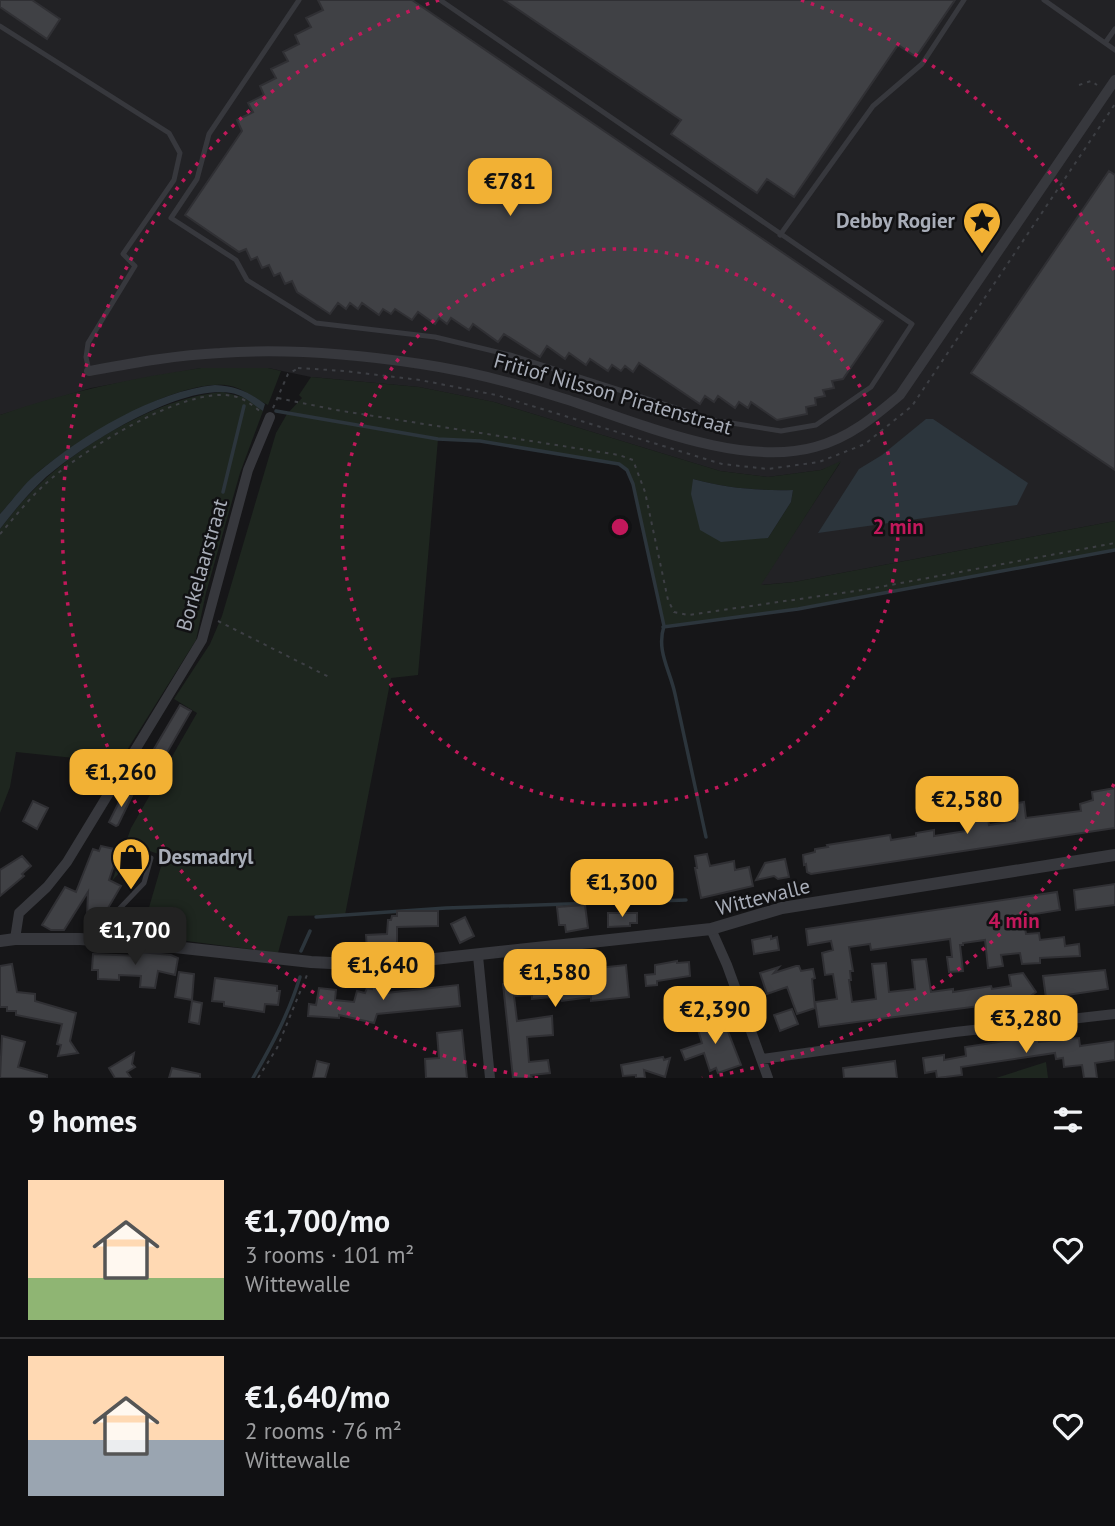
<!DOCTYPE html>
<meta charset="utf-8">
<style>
:root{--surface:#101012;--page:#1e1e20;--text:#f1f3f6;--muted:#9c9d9f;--line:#303032;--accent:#f2b134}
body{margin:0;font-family:"PT Sans",sans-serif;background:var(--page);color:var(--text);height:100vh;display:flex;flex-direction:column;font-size:26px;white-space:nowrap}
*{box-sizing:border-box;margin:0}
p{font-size:23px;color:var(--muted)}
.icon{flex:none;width:38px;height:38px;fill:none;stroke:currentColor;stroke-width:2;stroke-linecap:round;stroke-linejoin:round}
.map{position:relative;height:1078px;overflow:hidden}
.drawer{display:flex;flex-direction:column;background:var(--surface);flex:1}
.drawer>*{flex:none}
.price{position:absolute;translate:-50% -60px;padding:0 16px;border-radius:14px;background:var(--accent);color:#111;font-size:23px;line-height:46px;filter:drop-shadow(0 2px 4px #0008)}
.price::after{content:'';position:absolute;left:50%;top:42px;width:21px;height:16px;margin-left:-10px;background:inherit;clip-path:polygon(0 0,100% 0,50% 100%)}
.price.selected{background:#222;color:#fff}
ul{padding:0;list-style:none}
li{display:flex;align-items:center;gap:21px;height:175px;padding:0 28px}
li+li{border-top:2px solid var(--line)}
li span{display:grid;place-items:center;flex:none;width:196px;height:140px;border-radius:0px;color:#555}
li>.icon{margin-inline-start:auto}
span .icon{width:84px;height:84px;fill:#fffc;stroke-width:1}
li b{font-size:30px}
h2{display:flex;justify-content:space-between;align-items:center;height:84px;padding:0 28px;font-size:30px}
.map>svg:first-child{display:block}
.built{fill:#222225}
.green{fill:#1e261f;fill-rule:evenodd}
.water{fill:#2c353c}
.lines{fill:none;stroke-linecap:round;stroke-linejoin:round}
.stream{stroke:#2c353c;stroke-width:3.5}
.building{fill:#404145;stroke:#303034;stroke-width:2}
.path{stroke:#3d3f44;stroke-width:2;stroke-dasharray:3.5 5;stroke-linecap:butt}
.service{stroke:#37383d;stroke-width:5}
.minor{stroke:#37383d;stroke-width:10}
.tertiary{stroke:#37383d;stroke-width:12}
.ring{fill:none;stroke:#c2185b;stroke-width:3.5;stroke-dasharray:3.5 7}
.labels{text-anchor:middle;stroke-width:5;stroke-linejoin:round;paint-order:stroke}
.poi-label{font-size:21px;font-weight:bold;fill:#a8adb8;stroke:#111113;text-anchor:end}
.street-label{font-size:21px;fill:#a8adb8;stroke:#111113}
.centre{fill:#c2185b;stroke:#111113;stroke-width:3.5}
.ring-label{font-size:21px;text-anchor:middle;font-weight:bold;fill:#c2185b;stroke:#111113;stroke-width:5;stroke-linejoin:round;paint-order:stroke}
</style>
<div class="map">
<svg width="1115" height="1078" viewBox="0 0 1115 1078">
<rect width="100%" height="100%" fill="#161618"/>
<path class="built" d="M0,0h1115v521l-321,61 -34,3 80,-122 -19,7 -53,7 -48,-6 -226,-69 -75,-15 -108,-10 -43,-9h-67l-110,20 -91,27z"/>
<path class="green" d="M201,368h67l13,3 -13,34c-15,-7 -25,-18 -43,-20 -52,-5 -150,56 -189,89 -13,12 -24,27 -36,40v-99c65,-23 133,-37 201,-47z
M311,377l108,10 75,15 226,69 48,6 53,-7 20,-9 -80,124 33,-3 321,-61v29l-317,59 -135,18 -30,-143 -6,-14 -8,-6 -139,-23 -42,-2 -20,236 -27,3 -46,237 -57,1 -10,37 -137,-18 23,-79 -23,-8 -29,33 19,-53 66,-115 -23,-14 36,-55 12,-28 54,-183 11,-19 15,-16 -3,-3zM693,479c33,9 66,12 100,11l-2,12 -23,36z
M223,392l24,6 16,13 -23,62 -34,120 -10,47 -74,118 -9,4 -97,-10 -6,35 -10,26v-284c13,-17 27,-34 43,-48 43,-40 121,-85 180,-89z
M1046,1062l2,16h-52z"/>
<path class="water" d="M215,385c21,1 34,7 50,19l-2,7c-11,-7 -19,-16 -32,-18 -52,-9 -150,53 -188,87 -16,15 -30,32 -43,49v-15c12,-13 23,-29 36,-40 46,-39 119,-83 179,-89z
M926,419h7l95,64 -11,22 -199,28 41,-64 23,-14z
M693,479c33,9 66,12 100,11l-2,12 -23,36 -47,4 -21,-12 -9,-36z"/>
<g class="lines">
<path class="stream" d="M276,411l162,28 42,2 139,23 8,6 6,14 31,142c-8,25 6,44 11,68 10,48 21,95 31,143
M223,492l21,-86
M663,627l135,-18 317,-59
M316,917l130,-9 240,-8
M301,951l9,-20
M253,1078c19,-33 36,-65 47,-101"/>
</g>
<path class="building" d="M0,0h32l28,19 -13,20 -47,-32z
M318,0h94l471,321 -40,58 -11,2 2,7 -11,2 2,6 -10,2 1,7 -10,2 1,7 -30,6 -26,-18 -3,6 -9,-6 -4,6 -17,-12 -4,6 -9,-6 -5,8 -61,-41 -6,9 -8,-6 -4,5 -9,-6 -4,6 -18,-12 -4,6 -17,-12 -4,6 -18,-13 -7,11 -36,-23 -6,8 -25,-18 -4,6 -18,-12 -4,6 -8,-6 -4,6 -17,-12 -6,8 -17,-11 -4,5 -8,-5 -4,6 -17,-12 -4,6 -8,-6 -4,6 -8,-6 -8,11 -33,-22 -5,-11 -7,3 -5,-11 -6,3 -5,-11 -7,3 -5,-11 -6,3 -5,-11 -7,3 -54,-37 57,-84 -5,-11 16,-8 -5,-9 16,-8 -4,-9 16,-8 -5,-9 17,-8 -5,-9 16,-8 -4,-9 16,-8 -5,-9 17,-8z
M504,0h451l-39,57 -18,-12 -104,152 -27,-18 -10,14 -86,-59 10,-14z
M1109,171l6,4v295l-144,-97z
M180,705l11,6 -26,45 -11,-7z
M1115,788v40l-304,46 -4,-2 -1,-8 -2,1 -1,-10 12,-3v-3l13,-2 -1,-2 63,-10 1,5 25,-4v-3l18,-3v6l32,-5 -3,-20 11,-1 1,6h5v4l8,-1 1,6 26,-4 -3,-17 12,-2 2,16 55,-7 -1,-7 13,-4 -1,-8z
M124,792l8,4 -14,29 -2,1 -7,-4z
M33,801l15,7 -11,21 -14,-8z
M101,846l18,4 -10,30 12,6 -20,34 -3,4 -11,-6 1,-26 -24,38h-13l-9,-5 23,-38 11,5 17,-43 6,2z
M707,854l3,12 24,-5 1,9 14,-3 4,19 -52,12 -6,-30h2l-2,-12z
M22,856l9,10 -9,8 2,2 -24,20v-26z
M785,859l4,18 -11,2 -4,-3 -18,4 9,-17z
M1115,884v21l-39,5 -2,-20z
M1057,892l3,18 -37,6 3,18 13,-1 1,7 24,-3 1,9 14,-2 1,12 -40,2v5l-18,1 -2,-11 -19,2 2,11 -15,2 -3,-28 -22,3v2h-3l3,26 -14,1 -2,-15h5l-2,-18 -79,11 -1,-6 -21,3 4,24h-3l1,9h-2l3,22 24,-3 -4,-35 14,-1 3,29 26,-3 -3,-29 14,-1 5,33 22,-3v3l38,-6 1,3 19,-3 -2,-11 14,-2 13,19 -11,8 -206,27 -4,-25 22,-3 -4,-25 -8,1 -3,-22 11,-3 -2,-9 -23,4 -2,-16z
M585,905l3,23 -22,4 -1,-7h-6l-2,-18z
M397,911h41v15l-41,1v22l-30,1 -1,-15 21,-1 1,-14h3l1,-4h5z
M608,913h29v10h-7v3l-22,1z
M465,917l9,19 -14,7 -9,-19z
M771,936v3l6,-2 2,13 -25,4 -2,-14z
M140,952l31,3 7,3 -3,17 -17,-4 -3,17 -15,-1 1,-11 -22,-1v5l-21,-1v-9h-6l1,-16 47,2z
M677,961v2l12,-1 1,14 -33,5v4l-11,1 -1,-11 10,-1v-9z
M12,964l5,28 18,2v7l41,12 -6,28 8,12 -20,3 3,-11 -4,-1 5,-20 -46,-9v-4h-9v-4h-7v-41z
M626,965l3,32 -38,4v-4l-29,4 -1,-5 -29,3v-4l-18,1 3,25 35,-5 1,19 -26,2 2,25 19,-2 2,13 -19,2 1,3h-19l-10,-94 11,-5 1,2 17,-3v6l17,-3v-5l39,-2v-5z
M796,966h3l2,5 12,-2 2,9 -3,1 3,29 -18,6 -10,-27 -20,7 -7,-21 19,-6 -5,6z
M1105,970l3,19 -62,9 -3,-22z
M179,972l15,2 -2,26 -17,-3z
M215,978l62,8v5h3l-2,14 -13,-1 -1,8 -40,-6v-4l-12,-1z
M373,984l13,4 -1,5 73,-8 2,21 -83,8 -3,9 -35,-8v3l-31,-2 1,-12 7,1 3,-17 17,2 -1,10 19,2 3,-11 8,2 2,-5 5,1z
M192,1001l10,2 -3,21 -10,-2z
M792,1009l6,15 -18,7 -6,-16z
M722,1016l19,49 -23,8 -2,-5 -6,3 -6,-18 -19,7 -4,-10 21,-7 -6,-20z
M462,1030l5,48h-41l-1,-19 14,-1 -2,-25z
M2,1036l23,6 -7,25 29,8v3h-47z
M1038,1036l1,6 40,-4 1,8 35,-5v19l-20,3 2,15h-13l-2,-13 -18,2 -1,-9 -7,1 -1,-6 -94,14 1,8 -25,3 -1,-7 -11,2 -2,-15 21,-3v5l22,-4 -1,-9z
M134,1053l-2,11 3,3 -8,5 4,6h-16l-6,-10z
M663,1057l1,3 6,-2 -5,19 -21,-7 1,8h-9v-3l-13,1 -2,-11z
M317,1061l12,3 -4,14h-12z
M895,1061l2,17h-53l-1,-10z
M172,1068l28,6v4h-31z"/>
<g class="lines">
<path class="path" d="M1079,85l12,-4 6,4
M298,368l47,3 75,9 76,15 226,69 46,5 51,-7 46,-18 47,-38 203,-302
M278,398l58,12 283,45 14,5 12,32 23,108 6,12 14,3 181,-26 246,-46
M273,408l15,-34 9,-5
M0,534c14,-16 27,-33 43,-48 36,-34 140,-100 190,-90 11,2 19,9 28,16
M218,621l111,56
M258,1078l19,-30 30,-73"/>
<path class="service" d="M299,0l-90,134 -12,45 -26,39 65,42 11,20 69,43 119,14 75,18 203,65 68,11 35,-6 55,-38 41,-63 -472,-324
M1044,0l71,50
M0,26l169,107 11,20 -6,27 -51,74 12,12 -47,77 -2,14 3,14
M1105,43l10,-14
M780,235l93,-129 49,-42 42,-64
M100,940l1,-12 43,-45 7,-25"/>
<path class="minor" d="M89,371c44,-8 87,-16 131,-18 67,-5 135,1 201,11 48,7 97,20 144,35 72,23 175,69 250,48 34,-9 59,-30 85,-52l215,-315
M711,929l16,36 41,113
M15,939l4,-26 28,-26 20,-25 135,-222 46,-170 22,-53
M478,956l12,122
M762,1059l193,-27 160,-18"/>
<path class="tertiary" d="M0,941l15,-2h65l58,4 173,19 40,2 56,-2 304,-33 71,-21 333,-53"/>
</g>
<g class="ring">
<circle cx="620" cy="527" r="278"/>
<path d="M1114 784A557 557 0 0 1 702 1078M538 1078A557 557 0 0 1 439 0M801 0A557 557 0 0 1 1114 270"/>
</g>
<defs>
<symbol id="sight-pin" viewBox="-11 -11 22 30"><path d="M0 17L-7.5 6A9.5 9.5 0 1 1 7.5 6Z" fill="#f2b134" stroke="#111113"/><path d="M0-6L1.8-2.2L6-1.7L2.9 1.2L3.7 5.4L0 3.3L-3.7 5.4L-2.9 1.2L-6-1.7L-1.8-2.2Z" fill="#111"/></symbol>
<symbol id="shop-pin" viewBox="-11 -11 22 30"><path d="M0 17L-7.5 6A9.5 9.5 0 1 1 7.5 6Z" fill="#f2b134" stroke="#111113"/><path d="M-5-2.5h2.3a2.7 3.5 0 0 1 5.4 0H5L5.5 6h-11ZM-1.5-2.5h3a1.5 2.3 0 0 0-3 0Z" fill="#111"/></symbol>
</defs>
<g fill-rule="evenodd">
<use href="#sight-pin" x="960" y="199" width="44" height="60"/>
<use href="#shop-pin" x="109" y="835" width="44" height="60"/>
</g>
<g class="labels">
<g class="poi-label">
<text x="955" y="228">Debby Rogier</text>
<text x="158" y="864" text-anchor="start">Desmadryl</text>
</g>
<g class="street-label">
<text transform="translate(613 394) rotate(16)" y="7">Fritiof Nilsson Piratenstraat</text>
<text transform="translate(202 565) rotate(-74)" y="7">Borkelaarstraat</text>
<text transform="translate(763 897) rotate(-14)" y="7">Wittewalle</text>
</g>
</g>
<circle cx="620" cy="527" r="10" class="centre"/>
<g class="ring-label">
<text x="898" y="534">2 min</text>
<text x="1014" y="928">4 min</text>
</g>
</svg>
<b class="price" style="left:510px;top:218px">€781</b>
<b class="price" style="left:121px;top:809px">€1,260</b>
<b class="price" style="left:967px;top:836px">€2,580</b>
<b class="price" style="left:622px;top:919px">€1,300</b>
<b class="price selected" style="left:135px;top:967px">€1,700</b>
<b class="price" style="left:383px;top:1002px">€1,640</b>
<b class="price" style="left:555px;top:1009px">€1,580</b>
<b class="price" style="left:715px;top:1046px">€2,390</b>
<b class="price" style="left:1026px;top:1055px">€3,280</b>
</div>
<section class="drawer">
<h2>9 homes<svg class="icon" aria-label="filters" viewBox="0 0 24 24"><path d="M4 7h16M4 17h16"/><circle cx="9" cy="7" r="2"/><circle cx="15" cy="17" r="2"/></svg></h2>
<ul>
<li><span style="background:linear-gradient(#ffd9b3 70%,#8fb573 0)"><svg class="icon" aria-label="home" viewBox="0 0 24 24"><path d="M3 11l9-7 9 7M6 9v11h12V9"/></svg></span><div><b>€1,700/mo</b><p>3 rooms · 101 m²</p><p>Wittewalle</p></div><svg class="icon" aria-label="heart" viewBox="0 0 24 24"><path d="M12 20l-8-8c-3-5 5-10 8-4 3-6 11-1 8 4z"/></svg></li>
<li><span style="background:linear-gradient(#ffd9b3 60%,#9aa5b1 0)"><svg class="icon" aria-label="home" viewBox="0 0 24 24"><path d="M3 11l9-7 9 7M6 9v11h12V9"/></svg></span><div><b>€1,640/mo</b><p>2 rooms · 76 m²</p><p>Wittewalle</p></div><svg class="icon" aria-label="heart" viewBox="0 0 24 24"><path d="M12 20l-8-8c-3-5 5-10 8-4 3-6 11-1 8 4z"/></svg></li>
</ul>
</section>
